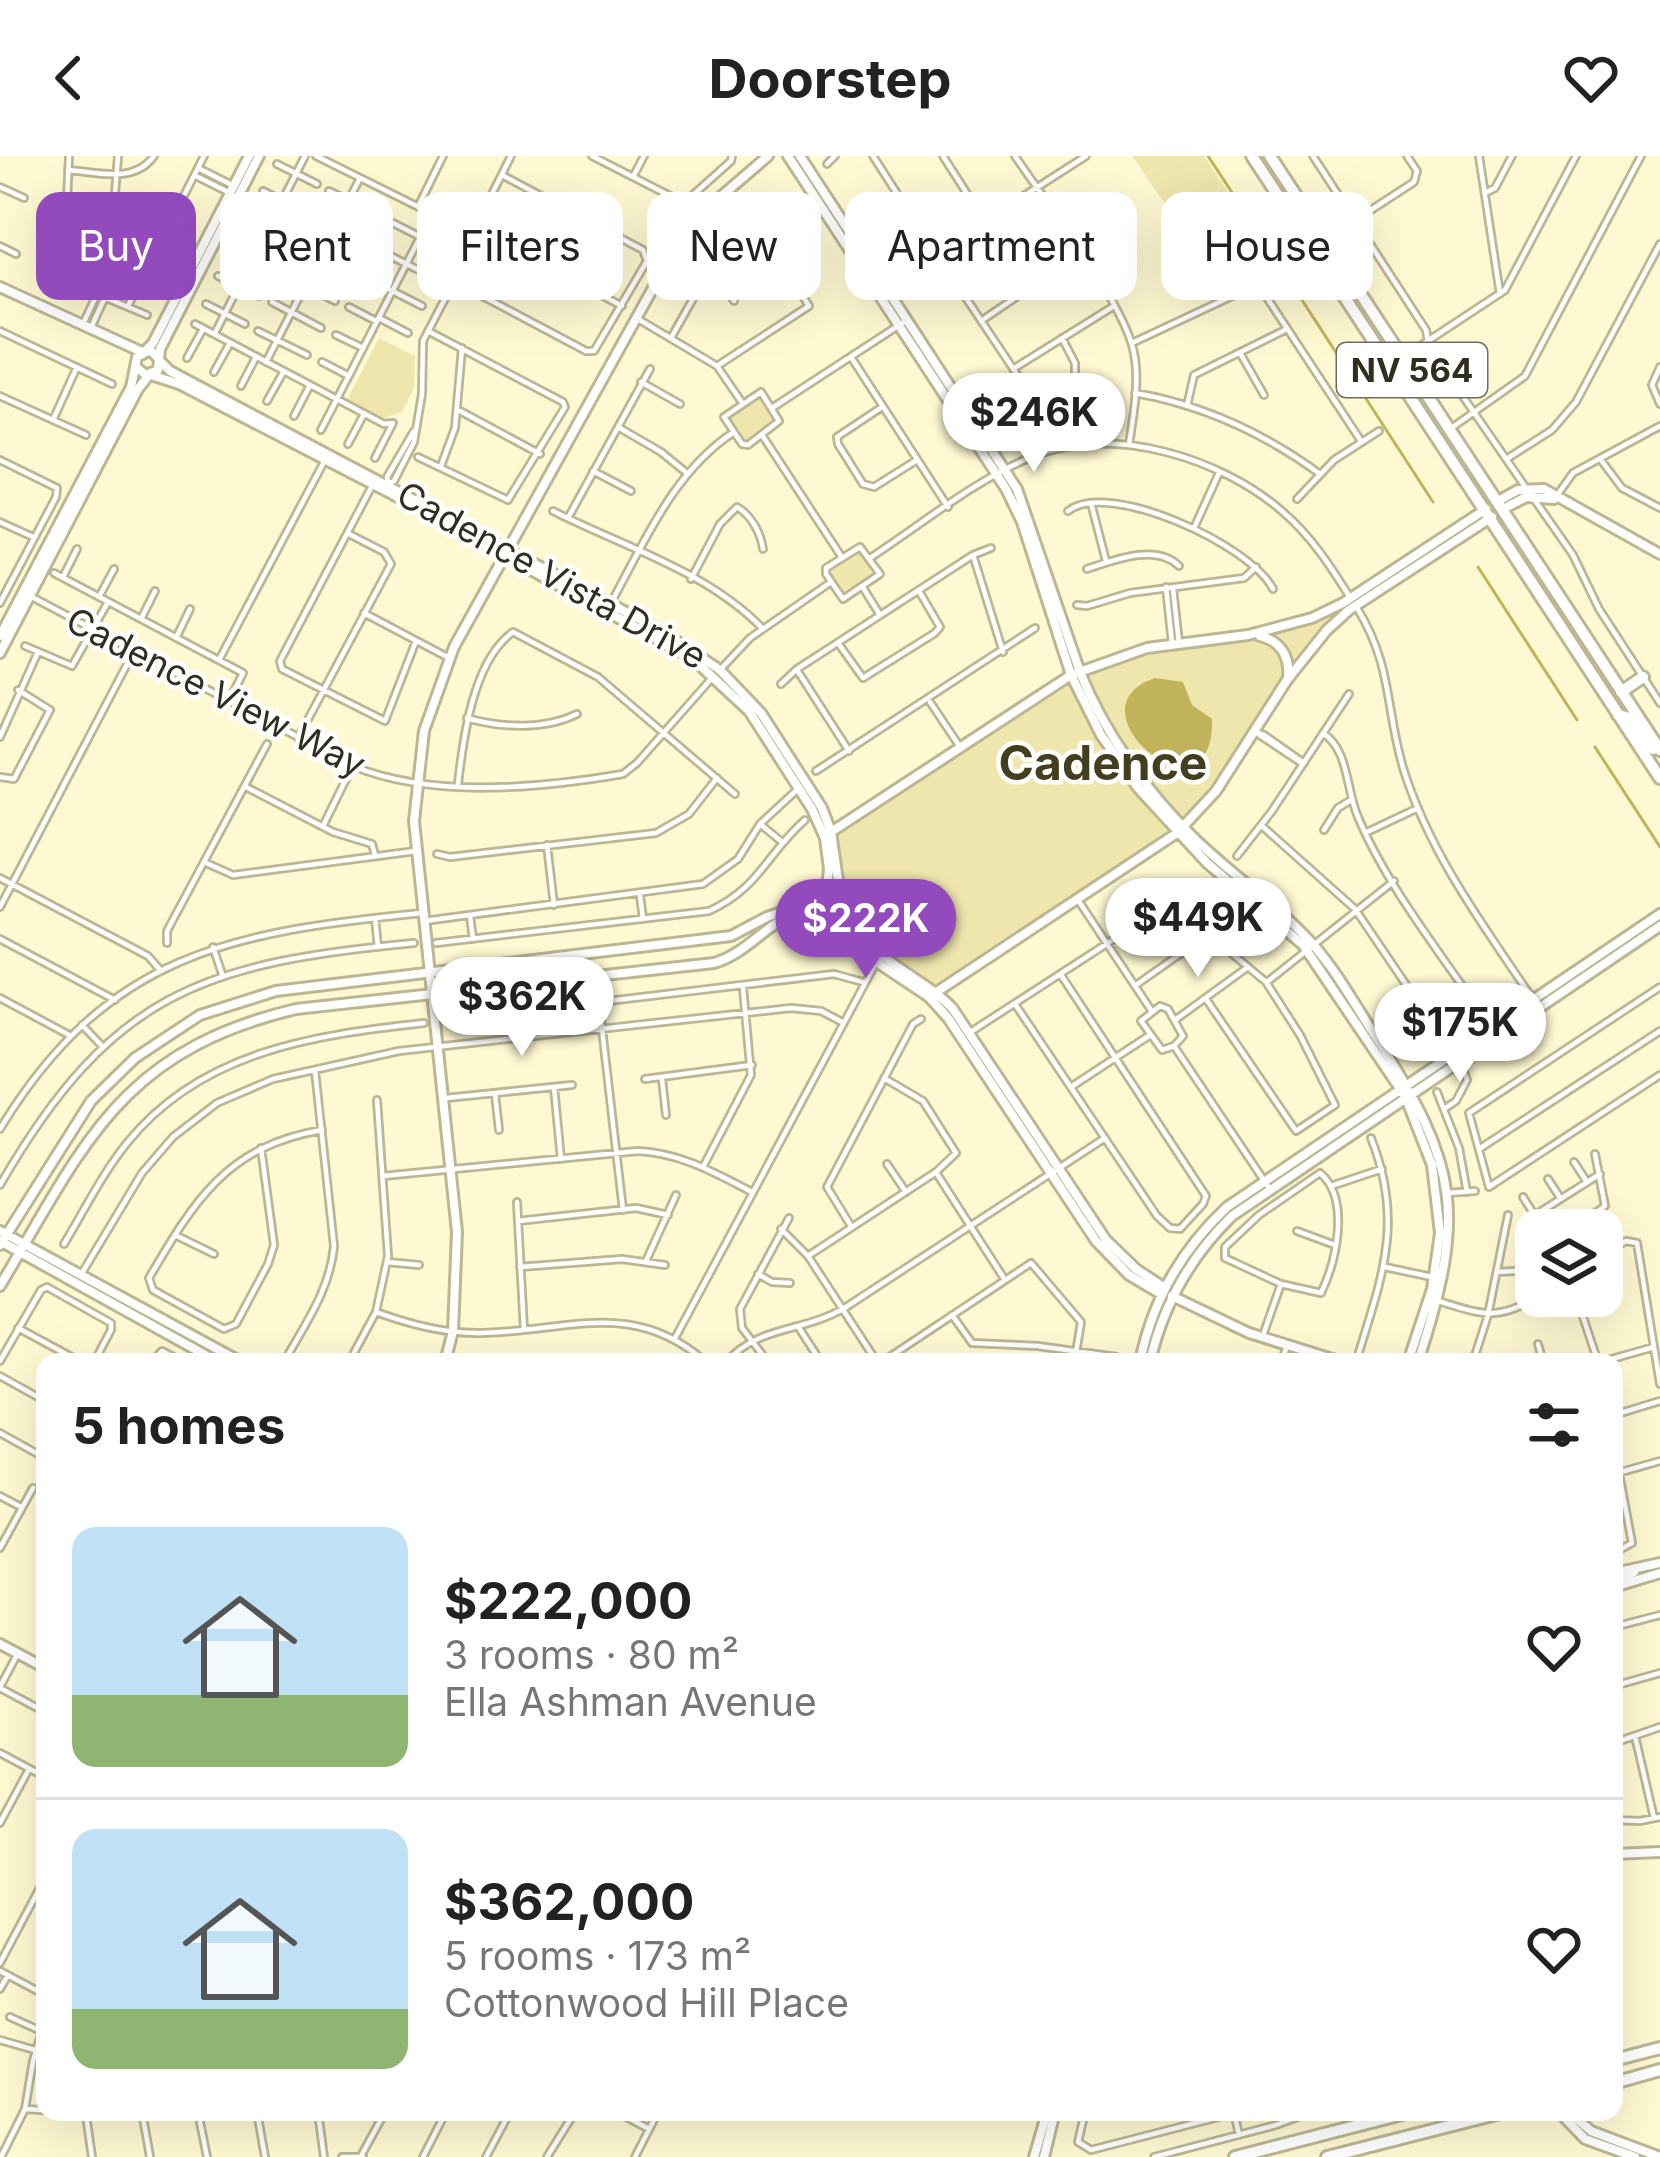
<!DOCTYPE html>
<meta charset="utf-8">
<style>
:root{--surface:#fff;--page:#f2f2f2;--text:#222;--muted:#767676;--line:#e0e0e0;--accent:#924abd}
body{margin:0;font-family:Inter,sans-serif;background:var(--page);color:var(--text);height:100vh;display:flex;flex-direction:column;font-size:45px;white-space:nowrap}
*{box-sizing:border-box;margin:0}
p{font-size:39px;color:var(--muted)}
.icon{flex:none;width:66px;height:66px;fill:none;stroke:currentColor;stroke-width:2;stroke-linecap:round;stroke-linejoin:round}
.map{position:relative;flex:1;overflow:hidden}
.side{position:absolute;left:36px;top:1197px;width:1587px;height:768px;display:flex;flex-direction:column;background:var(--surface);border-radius:24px;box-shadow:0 12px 48px #0002}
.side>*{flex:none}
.hud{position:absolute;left:36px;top:36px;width:1590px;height:108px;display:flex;gap:24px}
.buttons{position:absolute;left:1515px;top:1053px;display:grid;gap:24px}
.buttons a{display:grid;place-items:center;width:108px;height:108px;border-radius:24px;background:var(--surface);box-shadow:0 12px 48px #0002;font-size:60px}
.price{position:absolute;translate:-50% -102px;padding:0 27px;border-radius:42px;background:#fff;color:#222;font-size:39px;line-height:78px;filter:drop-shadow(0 3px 6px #0008)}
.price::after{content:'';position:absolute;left:50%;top:72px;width:36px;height:27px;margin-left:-18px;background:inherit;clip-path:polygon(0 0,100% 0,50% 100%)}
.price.current{background:var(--accent);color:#fff}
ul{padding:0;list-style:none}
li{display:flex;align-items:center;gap:36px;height:300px;padding:0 36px}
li+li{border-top:3px solid var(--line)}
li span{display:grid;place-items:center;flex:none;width:336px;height:240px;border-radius:24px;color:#555}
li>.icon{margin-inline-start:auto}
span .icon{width:144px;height:144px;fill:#fffc;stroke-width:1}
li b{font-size:51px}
h2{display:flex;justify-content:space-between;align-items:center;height:144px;padding:0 36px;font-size:51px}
.tag{padding:0 42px;border-radius:24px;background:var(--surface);box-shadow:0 12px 48px #0002;font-size:42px;line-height:108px}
.tag.current{background:var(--accent);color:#fff}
header{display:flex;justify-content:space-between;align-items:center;height:156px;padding:0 36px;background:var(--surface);font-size:54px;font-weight:700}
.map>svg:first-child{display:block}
.green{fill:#eee6ad}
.water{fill:#c1b359}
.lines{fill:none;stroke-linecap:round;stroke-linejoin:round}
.stream{stroke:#c1b359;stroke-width:3}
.minor-casing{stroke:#bcb793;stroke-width:10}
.tertiary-casing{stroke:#bcb793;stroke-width:14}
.secondary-casing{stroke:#bcb793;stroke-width:14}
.primary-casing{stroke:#bcb793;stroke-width:16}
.minor{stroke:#fff;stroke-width:4.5}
.tertiary{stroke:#fff;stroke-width:8}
.secondary{stroke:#fff;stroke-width:8}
.primary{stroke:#fff;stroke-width:10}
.labels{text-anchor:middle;stroke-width:9;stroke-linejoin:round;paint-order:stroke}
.shield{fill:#fff;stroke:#6e6d62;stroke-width:3}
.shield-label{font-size:33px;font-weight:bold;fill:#302e1f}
.street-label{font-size:36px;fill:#302e1f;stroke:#fff}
.district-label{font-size:48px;font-weight:bold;fill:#433e1d;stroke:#fff}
</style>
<header><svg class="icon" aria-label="back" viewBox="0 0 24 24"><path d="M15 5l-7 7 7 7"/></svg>Doorstep<svg class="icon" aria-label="heart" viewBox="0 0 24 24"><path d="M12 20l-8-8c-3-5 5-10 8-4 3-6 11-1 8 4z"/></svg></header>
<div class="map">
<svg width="1660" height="2001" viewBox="0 0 1660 2001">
<rect width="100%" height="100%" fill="#fef9d2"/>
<path class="green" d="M1132,0h72l71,108 -50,27z
M970,55l17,25 -41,26 -15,-25z
M379,182l36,18 -1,32 -12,24 -19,6 -36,-18z
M758,241l6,2 12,21 -30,22 -18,-25z
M859,394l15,23 -31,20 -14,-21z
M1344,453l-26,23 -26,37 -9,-23 -14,-11z
M1256,481c24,5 34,24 26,47l-66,104 -33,35 -58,-75 -42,-75 75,-24z
M1071,523c16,56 61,114 102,153l-237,157 -60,-42 -29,-37 -14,-76z"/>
<path class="water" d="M1155,522l28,4 9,23 20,14c3,114 -150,-10 -57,-41z"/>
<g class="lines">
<path class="stream" d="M1208,0l65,99
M1289,124l144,222
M1478,411l99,153
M1595,591l65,100"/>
<defs>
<path id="minor" d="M69,0l-5,113 16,18 67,28
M316,0l159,79 11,-1 136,72
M592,0l92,47 47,-42 1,-5
M873,0l50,78
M943,0l30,47
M1015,0c32,48 109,146 119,197 6,30 -1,63 -5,92
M1313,0l113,174 3,17 97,141
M1479,0l21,138
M277,8l40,20
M827,8l8,-8
M198,12l36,18
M68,14c30,2 66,14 86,-14
M198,21l32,16
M633,21l11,-21
M0,31l24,11
M263,35l40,20
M329,35l50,24
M1485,37l10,-5 17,-32
M418,51l25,-51
M249,62l40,20
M316,62l49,24
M393,67l57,29
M1328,82l86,-56 3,-11 -10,-15
M302,88l49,26
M0,90l16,8
M233,93l40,20
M379,94l57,29
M935,99l-12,-21 50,-31 13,17
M110,101l8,-101
M712,109l22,36
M948,115l90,135
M218,120l41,20
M286,120l49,25
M367,122l55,28
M454,125l132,70h8l53,-90 -4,-11 -141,-75
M1258,128l103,157
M885,130l50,-31 13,15 44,-28 2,-8 -8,-14 100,-64
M272,146l49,26
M206,148l39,20
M128,150l76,-150
M349,151l27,14
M379,162l29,15
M638,163l79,47 26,38
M981,165l53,-36 7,-11
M195,168l189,100 9,-1 -18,35
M82,170l15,-32
M90,174l15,-33
M0,175l112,53
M258,175l49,24
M215,177l90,-177
M336,179l27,13
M671,182l41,-73 42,-46
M1062,182l13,25v14
M1132,187l126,-59 55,-35
M1240,197l24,42
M851,201l97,150
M187,202l16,-29
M266,206l93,-182
M322,206l27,14
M717,210l92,-60 -69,-109
M1390,210l115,-76 71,-134
M1660,211l-8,18 8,19
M1013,213l101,-63
M214,216l16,-29
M641,226l39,22
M241,230l15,-29
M761,236l18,29 -31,24 -6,-1 -18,-27z
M1135,237c68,12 129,40 185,81
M0,240l86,39
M267,245l17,-30
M1187,250l7,-31 93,-46
M882,251l-45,30 1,7 25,40 11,3 43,-27
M772,252l135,-88
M460,255l80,43
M294,260l16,-31
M53,264l24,-53
M618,271l43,25 27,22
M1450,273l75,-53 116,-220
M321,274l111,-216
M762,279l79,121
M348,288l16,-30
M418,301l90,43 57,-93 -2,-5 -135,-71
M1508,302l44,-28 24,-28 84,-158
M0,304l57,28 -1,9 -56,106
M1601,304l21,28 38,20
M441,310l14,-38 7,-80
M593,315l38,20
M388,327l6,-2 20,-39 8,-48 1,-53 52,-100 1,-15 35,-70
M388,327l-1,-6 27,-46
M373,328l-93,177 2,8 103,52 31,-80
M1558,338l15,-21 87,-47
M1297,343l37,-39 45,-29
M1534,343l39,56 26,54 61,94
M1091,347l15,58
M553,355c69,35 154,60 209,117
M1068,355c40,-32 183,34 205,78
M568,362l82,-149
M0,366l33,15
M1194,372l25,-55
M860,391l20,27 -37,25 -17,-25v-6z
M973,399l30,97
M870,402c52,-34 106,-79 164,-102 78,-32 188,2 249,56 29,25 48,55 68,87
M1087,413c27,-9 69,-26 92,-3
M54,417l189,100 -14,28
M63,421l14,-28
M691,423l29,-55 17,-17c14,8 24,26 26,42
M862,430l18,29
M1166,431l6,56
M1173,433l6,54
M30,440l323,170c79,33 188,22 270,8l14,-11 74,-84
M99,441l15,-28
M612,445c33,-60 62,-130 122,-169
M1077,449l10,1 43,-13 114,-15 12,-11
M1357,452c37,60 28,105 48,166 27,83 79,152 127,224
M364,457l85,45
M141,463l14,-28
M176,482l14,-29
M838,487l25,35 72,-45 5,-6 -21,-36
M25,490l47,20 36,-64
M219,504l106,-200
M797,514l52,81
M719,515l31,-33 81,-56
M781,528l16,-15 176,-114 18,-7
M930,546l30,45
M467,562c34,10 78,12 110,-4
M1255,576l9,3 40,28
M1255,576l45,30
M0,581l38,-85
M298,582l93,-174 -7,-12 -35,-18
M816,615l219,-143
M0,621l14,2 36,-69 -32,-20
M458,628c5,-45 15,-124 55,-152l85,45 137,117
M246,631l87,45 39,12 3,11
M760,668l22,18
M323,670l29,-59
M1262,670l93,83 83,123 10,2 28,-19 1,-8c-40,-58 -92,-125 -119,-190 -12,-27 -9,-67 -35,-84
M1324,674l14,-22 13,-8
M1365,677l53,-25
M547,689l7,60
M437,698l13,3 206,-24 33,-19 28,-36
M1237,700l35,-45 77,-117
M204,706l29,13 183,-24
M0,722l148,78 13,15
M640,739l3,24
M1078,744l73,110
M1170,746l96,80 34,53 35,70 -39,26 -90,-132
M0,751l134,-256
M470,760l3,23
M375,762l3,29
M424,765l279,-37 35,-25 22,-35 39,-36
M0,783l115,61
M167,787v-12l100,-187
M436,787l273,-32c50,-22 58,-58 96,-91
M213,791l9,27
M1267,826l127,-101
M1136,829l74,-52
M1660,831l-191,126 20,74 171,-112
M0,842l71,38
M599,847l24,207
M1015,848l142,212 13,12 10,1 23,-25 3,-8 -145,-221
M1160,850l8,3 15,27 -9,10 -12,4 -21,-29z
M449,864l385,-46 29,8
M1175,864l73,-53
M82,869l20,21
M969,877l227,-147
M1174,890l95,142
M645,923l107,-14
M662,923l4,36
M554,931l7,72
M1071,931l79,-52
M1437,936l22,56 8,44
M495,938l4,36
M446,942l126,-13
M1444,953l12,-8 11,-21 -7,-20
M0,973c107,-176 231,-197 422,-216
M261,992l13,97 -6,19 -32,60 -12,5 -71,-39 -4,-12c45,-77 78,-132 173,-148
M1479,993l181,-118
M1574,1006l13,20
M887,1008l19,28
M703,1011l48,-92 -8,-87
M1320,1017c31,26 16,89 1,120l-40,-9 -56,-26v-11l34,-32z
M937,1018l68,106
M383,1020l255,-25c43,2 77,22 114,41
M1548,1023l13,20
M0,1029c111,-192 202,-222 414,-242
M1331,1030l51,-17
M1447,1037l28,-2
M1523,1041l12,19
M517,1046l7,128
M518,1065l118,-13 32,7
M851,1070l-24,-39 86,-163 8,-5
M781,1073l27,27 69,106
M1538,1074l-6,-13 68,-43
M1571,1074l34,-24 -10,-52
M1297,1075l38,14
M175,1079l39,19
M64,1088c20,-33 38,-70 63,-101 74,-92 187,-108 297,-120
M1602,1099l24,-14 11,2 23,141
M808,1100l128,-84 20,-19 -33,-52 -39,-23
M646,1105l30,-66
M387,1106l32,3
M520,1111l102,-8 43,6
M1385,1111l47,10
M1497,1116l18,-1 21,-13
M82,1117l60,-100 31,-36 44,-34 56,-24 126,-28 392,-43 30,3 21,11
M758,1118l14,8 18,1
M1576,1140l22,66
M1438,1145c43,13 60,21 100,-5
M376,1156c30,11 67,21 100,21 89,0 154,-37 230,29
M952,1159l20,28 66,3 79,11
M18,1172l63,34
M799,1172l22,34
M1262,1182l18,-51
M674,1184l203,-379
M1538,1188l5,18
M0,1205l41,-71 6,-3 64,36v7l-17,32
M151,1206l11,-11 21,11
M284,1206c21,-38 46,-72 50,-116l-19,-175
M349,1206l27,-50 12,-56 -11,-156
M726,1206c34,-37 74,-29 117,-53l262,-171
M768,1206l-26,-34 -2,-19 49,-91
M882,1206l149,-99 50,59 -5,31
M1281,1206l6,-16
M1356,1206c25,-83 49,-138 15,-224
M1473,1206l15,-47 20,-100
M1601,1206l53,-15
M0,1220l45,25
M1614,1259l46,-14
M0,1277l45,25
M1614,1318l46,-13
M0,1340l21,11
M0,1392l33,-60
M1614,1397l18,-10 -13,-70
M1614,1471l46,-12
M1614,1530l46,-13
M0,1531l17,-32
M0,1532l45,24
M1635,1580l19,82
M1614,1587l46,-16
M0,1597l45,24
M1614,1664l26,1 20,-4
M0,1667l29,-54
M0,1807l45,-85
M0,1815l45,24
M0,1833l8,-14
M10,1861l31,14
M0,1884l35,10
M26,1953l60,4
M142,1956l8,45
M198,1956l9,45
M257,1956l8,45
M318,1956l6,45
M617,1956l32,17
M1085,1956l-7,30 13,8 143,-37
M1234,1956l5,23
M86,1959l6,42
M361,2000l24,-44
M1,2001l24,-48 8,-48 12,-40
M342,2001h21
M423,2001l23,-45
M486,2001l24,-45
M547,2001l28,-45
M635,2001l23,-45
M1154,2001l122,-32 35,-13"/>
<path id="tertiary" d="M788,0l218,333 16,33 49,153
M800,0l217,333 63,183
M0,131l142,65
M160,205l10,10 490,259 60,40 41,43 61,95 9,24 8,55
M151,219l28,9 213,110 300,164 57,53 63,98 13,29
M1498,345l20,-11 26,-1 116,65
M1503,353l23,-12 28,2
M844,746c5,48 80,74 109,107l153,231 30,29 29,19
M929,841l19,21 148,223 33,34 32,19
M1172,1140l77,37 93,29
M445,1206l8,-31 4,-99 -43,-411 10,-90 30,-84 214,-386 43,-56 57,-49
M0,1488l45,24
M1614,1698l46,-2"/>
<path id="secondary" d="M146,194l7,-7 96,-187
M136,211l10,8 12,-5 2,-21 99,-193
M0,480l131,-249 6,-30 13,-7 9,9
M1260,480c21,5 30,21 28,42
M0,497l138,-264 11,-14
M1080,516c24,60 66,119 112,164 35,35 76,62 110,97 30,29 51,69 74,104 84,131 90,177 42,325
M1071,519l30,60 37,53 69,75 96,82 102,151 27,69 8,68 -8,56 -24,73
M820 742a12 12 0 1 1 24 0a12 12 0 1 1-24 0Z
M827,731l2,-18 -4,-31 6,-6 240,-157 76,-27 101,-13 64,-17 31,-15 143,-94
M832,754l13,9 36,46 48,32 248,-164 39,-42 71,-111 40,-50 22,-20 143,-93
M0,1075l241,131
M0,1085l218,121
M0,1089l91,-144 44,-43 65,-43 76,-24 455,-55 36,-19 44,-15 10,-9
M0,1130c85,-143 120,-235 296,-277l418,-46c40,-11 65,-59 110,-56
M1140,1206c12,-61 42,-113 87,-155l433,-293
M1150,1206c13,-57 40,-105 82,-146l428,-290
M1614,1417l46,-10
M1614,1425l20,-9
M1614,1431l46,-14
M1559,1956l26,27 50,18
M1569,1956l22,19 69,26
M1034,2001l13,-45
M1044,2001l11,-45"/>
<path id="primary" d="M1252,0l408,622
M1270,0l390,594
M1300,57l16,24 10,2
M1621,536l22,-15
M1618,559l12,3 23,31
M1614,1904l46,-12
M1614,1927l46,-13
M1235,2001l175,-45
M1327,2001l177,-45"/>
</defs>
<use href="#minor" class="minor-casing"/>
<use href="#tertiary" class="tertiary-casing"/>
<use href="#secondary" class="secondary-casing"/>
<use href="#primary" class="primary-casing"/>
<use href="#minor" class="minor"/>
<use href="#tertiary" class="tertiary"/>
<use href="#secondary" class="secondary"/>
<use href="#primary" class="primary"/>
</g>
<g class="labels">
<rect class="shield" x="1337" y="187" width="150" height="54" rx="9"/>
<g class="shield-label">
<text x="1412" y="226">NV 564</text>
</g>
<g class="street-label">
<text transform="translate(552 419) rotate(29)" y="13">Cadence Vista Drive</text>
<text transform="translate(216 536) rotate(27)" y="13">Cadence View Way</text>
</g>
<g class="district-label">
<text x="1103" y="624">Cadence</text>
</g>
</g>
</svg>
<div class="buttons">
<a><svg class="icon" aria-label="layers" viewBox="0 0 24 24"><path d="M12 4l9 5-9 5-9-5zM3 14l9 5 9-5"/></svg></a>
</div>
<b class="price" style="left:1034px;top:319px">$246K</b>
<b class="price" style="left:1198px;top:824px">$449K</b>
<b class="price current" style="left:866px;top:825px">$222K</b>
<b class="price" style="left:522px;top:903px">$362K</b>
<b class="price" style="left:1460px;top:929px">$175K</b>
<div class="hud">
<a class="tag current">Buy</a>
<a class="tag">Rent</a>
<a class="tag">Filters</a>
<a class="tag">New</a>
<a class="tag">Apartment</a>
<a class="tag">House</a>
</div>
<section class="side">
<h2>5 homes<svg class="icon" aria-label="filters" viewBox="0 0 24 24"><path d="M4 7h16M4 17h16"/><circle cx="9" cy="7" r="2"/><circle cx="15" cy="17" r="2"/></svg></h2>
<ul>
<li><span style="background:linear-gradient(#bfe0f5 70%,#8fb573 0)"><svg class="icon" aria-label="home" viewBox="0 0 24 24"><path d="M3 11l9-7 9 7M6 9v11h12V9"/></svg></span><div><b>$222,000</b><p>3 rooms · 80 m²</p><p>Ella Ashman Avenue</p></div><svg class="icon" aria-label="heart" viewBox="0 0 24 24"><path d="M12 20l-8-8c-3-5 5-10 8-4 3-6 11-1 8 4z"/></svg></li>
<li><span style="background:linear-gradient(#bfe0f5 75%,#8fb573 0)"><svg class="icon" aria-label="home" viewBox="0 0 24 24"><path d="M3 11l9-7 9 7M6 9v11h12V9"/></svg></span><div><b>$362,000</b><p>5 rooms · 173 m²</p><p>Cottonwood Hill Place</p></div><svg class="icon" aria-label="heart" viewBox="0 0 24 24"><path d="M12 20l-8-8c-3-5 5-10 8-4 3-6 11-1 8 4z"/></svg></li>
</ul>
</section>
</div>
